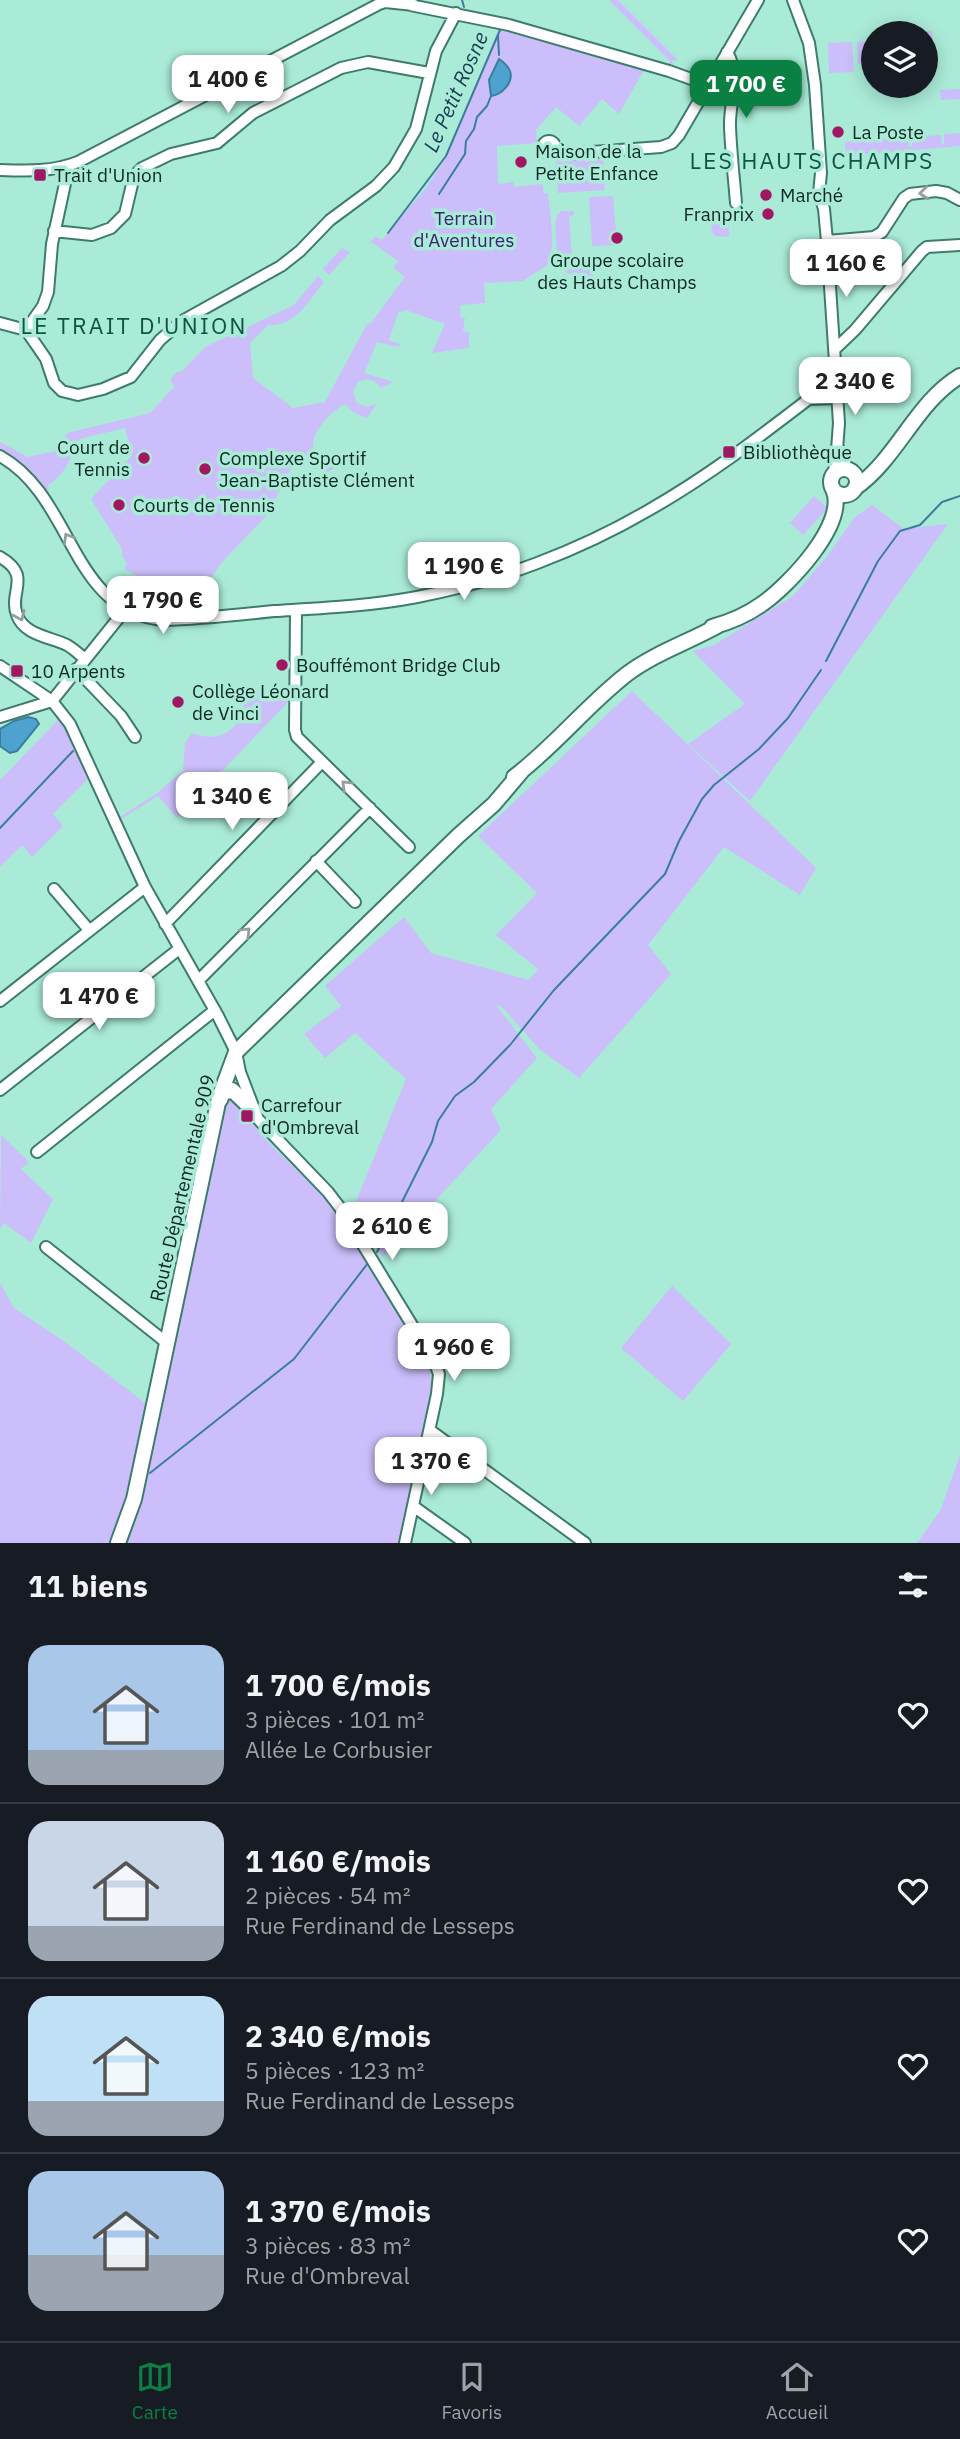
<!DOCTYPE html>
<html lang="fr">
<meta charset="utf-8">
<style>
:root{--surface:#171b24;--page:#20242c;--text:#f1f3f6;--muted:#9ea1a6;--line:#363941;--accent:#0b8043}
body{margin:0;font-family:"IBM Plex Sans",sans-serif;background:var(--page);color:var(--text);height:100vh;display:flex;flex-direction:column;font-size:26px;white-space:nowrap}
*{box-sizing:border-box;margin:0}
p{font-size:23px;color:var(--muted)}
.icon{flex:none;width:38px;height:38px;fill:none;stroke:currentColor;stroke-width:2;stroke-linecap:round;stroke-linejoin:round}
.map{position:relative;height:1543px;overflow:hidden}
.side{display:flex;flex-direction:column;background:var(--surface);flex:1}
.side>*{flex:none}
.tools{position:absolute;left:861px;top:21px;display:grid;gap:14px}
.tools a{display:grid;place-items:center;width:77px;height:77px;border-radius:50%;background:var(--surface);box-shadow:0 4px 18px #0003;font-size:35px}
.price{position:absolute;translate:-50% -60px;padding:0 16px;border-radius:14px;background:#fff;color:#222;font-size:23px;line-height:46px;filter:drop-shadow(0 2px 4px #0008)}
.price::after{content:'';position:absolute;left:50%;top:42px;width:21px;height:16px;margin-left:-10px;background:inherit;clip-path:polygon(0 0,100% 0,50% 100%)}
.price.on{background:var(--accent);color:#fff}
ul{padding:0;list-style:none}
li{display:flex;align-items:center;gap:21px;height:175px;padding:0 28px}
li+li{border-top:2px solid var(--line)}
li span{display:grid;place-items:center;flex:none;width:196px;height:140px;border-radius:21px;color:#555}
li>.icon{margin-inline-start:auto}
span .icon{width:84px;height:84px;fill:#fffc;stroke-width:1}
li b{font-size:30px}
h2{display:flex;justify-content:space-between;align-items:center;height:84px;padding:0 28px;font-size:30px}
.dock{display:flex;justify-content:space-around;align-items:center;height:98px;border-top:2px solid var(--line);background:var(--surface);font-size:19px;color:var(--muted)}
.dock a{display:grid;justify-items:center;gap:4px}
.dock .on{color:var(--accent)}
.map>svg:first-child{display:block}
.green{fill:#cbbefa}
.water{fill:#4ea2cf;stroke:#3b7e9b;stroke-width:2}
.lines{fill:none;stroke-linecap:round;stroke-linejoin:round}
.stream{stroke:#3b7e9b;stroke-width:2}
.minor-casing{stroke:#3d7c6c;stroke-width:14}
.major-casing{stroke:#3d7c6c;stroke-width:18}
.minor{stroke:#fff;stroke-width:10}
.major{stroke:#fff;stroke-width:14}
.oneway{stroke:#939f9c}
.poi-dot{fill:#a11862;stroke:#aaebd8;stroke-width:2.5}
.labels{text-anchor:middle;stroke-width:7;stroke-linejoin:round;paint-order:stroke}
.poi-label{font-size:19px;fill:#0f2922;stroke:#aaebd8;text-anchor:start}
.park-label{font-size:19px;fill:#3e2174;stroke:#aaebd8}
.street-label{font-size:19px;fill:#0f2922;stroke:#aaebd8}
.water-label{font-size:21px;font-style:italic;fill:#193d51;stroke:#aaebd8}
.quarter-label{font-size:23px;letter-spacing:2px;fill:#0e5445;stroke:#aaebd8}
</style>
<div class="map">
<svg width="960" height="1543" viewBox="0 0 960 1543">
<rect width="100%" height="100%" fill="#aaebd8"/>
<path class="green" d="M609,0h9l60,60 -7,1 5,7 -8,-2 2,-5z
M499,28l145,42 -25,44 -17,-15 -23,27 -23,-19 -20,23 1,13 -40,3 1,38 15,-2 1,5 29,-3v9h5c2,21 8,51 0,72l-26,16 -38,2 1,20 -25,2 1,13h4l-2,13 6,1v16l-37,5 13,-29 -39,-14 -8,3 -9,27 11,4 -1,3 -22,-5 -13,31 29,9 -12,6c-6,-9 -13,-11 -23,-6l-5,10 4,11 10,4 10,-3 -10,14 -14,-6 -8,-8c-12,6 -32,26 -32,41 0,1 2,10 3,12l27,5 -16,11 -18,-7 -12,-9 -31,59 -44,46 -30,43 -68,-36 3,-6 -5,-7v-7l-31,-50 41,-44 -7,-27 -42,10 -5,3c-8,18 -12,33 -30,44l1,5 -7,-1 -42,-36v-11l28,15 31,-7 8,-17 83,-20 25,-27 -5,-6 7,-8h4l24,-25 89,-42 24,-29 6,6c-16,20 -29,45 -56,43l-18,18 3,35 40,30 32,-6 42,-78 4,-1 34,-46 -11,-9 4,-7 -27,-19 4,-6 7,4 44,-52 20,-31z
M932,31l2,23 -8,2v-23h-27z
M873,41v22l-15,1 -1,-22z
M852,42l2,30 -25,1 -1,-30z
M727,63l3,2 2,27 -17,-9z
M960,89v10l-19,1 -1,-10z
M960,133v13l-114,10 -1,-14 63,-5 1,10 3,-1v-9l29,-2 1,9h2v-10z
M603,158l2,32 -47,3 -2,-32z
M613,196l4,49 -25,1 -3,-49z
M561,211h13v4l-5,1 3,42 3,1 1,8 16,-1 1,11c-30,3 -36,-11 -37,-38 0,-11 -3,-20 5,-28z
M725,212l3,3 1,20 -1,2 -13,-1 -3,-4 -1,-14 5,-5z
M342,248l8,4 -21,23 -6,-6z
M814,496l14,12 -25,27 -13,-12z
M872,505l32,24 44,-5 -198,277 -62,-57 57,-40 -52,-53 21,-6 79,-49 35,-41 27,-38z
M242,689l49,2v8l-114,119 -19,-22 -40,25 -1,-2 39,-25 27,-23 2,-28 7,-10c33,13 57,-10 50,-44z
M632,691l184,177 -16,27 -76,-48 -76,98 23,29 -92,104 -40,-29 -38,-43 -5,-1 41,53 -46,51 10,21 -118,127 -33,-41 56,-137 -51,-46 -30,25 -21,-24 37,-28 -16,-20 79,-69 27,36 98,27 9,-11 -42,-34 41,-42 -59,-57z
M59,719l13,21 17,38 -36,36 10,12 -31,31 -10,-12 -22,22v-87z
M226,1096h11l16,28 14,17 60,59 19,25 83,140 4,28 -33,150h-274l22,-70 44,-224z
M1,1135l28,27 -8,7 32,30 -22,44 -27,-20 -4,6z
M0,1283l14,25 47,31 96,73 -39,131h-118z
M672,1286l59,58 -48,57 -62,-53z
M960,1455v88h-43l23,-32z"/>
<path class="water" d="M499,59c3,2 9,7 11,12 4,12 -9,24 -19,25l-2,-16z
M28,717l8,2 3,5 -22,27 -7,2 -10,-7v-17l14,-8z"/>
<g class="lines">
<path class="stream" d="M462,0l2,7
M498,35l1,20
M439,194l26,-40 1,-13 8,-12 3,-12 10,-11 4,-10
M388,233l58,-77 54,-126
M826,661l52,-100 22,-30 20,-6 22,-23 18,-6
M0,828l73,-77
M377,1252l55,-110 6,-21 17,-25 19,-14 36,-37 44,-55 111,-116 14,-33 23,-42 12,-14 45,-36 29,-31 33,-48
M150,1473l144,-114 74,-96"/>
<defs>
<path id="minor" d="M793,0l16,43 6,42 6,88 -2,20 5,16 3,32 12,182 -3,40 -4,14
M410,5l99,20 160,46 39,14
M727,52c15,26 2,48 3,75 1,25 4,51 6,76
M261,66l17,34
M543 147a6 6 0 1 1 12 0a6 6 0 1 1-12 0Z
M555,146l9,8 97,-7 11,-4 7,-8 79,-135
M0,170c27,1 52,2 78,-8l301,-158 6,-2 29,3
M54,231l38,4 19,-7 14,-14 9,-38 8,-8 29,-14 46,-11 36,-30 88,-45 27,-6 61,11
M827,241l47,-4 8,-5 22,-34 6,-4 26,-3 11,2 13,7
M0,323l26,7
M26,330l20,29 8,24 8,8 16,4 25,-6 28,-12 29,-37 22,-19 99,-55 19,-15 30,-31 46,-34 18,-19 22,-38 20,-78 20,-38
M26,330l17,-24 5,-14 4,-48 14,-65 1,-13
M834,350l21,-20 67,-79 5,-4 33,-2
M808,399l30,-1
M840,450l2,10 9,12
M0,456c75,42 69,155 163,164 37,-1 74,-5 111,-9 48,-3 96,-5 143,-14 80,-15 162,-46 232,-87 65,-37 119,-80 178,-125l10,-5
M0,557c33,19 8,35 17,58 7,20 33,22 50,30 7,4 12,9 18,14
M296,610l-1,120 2,7 112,110
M0,666l52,35 18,23 75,163 73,129 18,36 4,20 18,47 70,73 13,17 93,152 5,13 -2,20 -32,149
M76,669l45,47 14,21
M52,701l73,-91
M0,717l52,-16
M316,861l39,41
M54,889l35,41
M165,924l157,-162
M198,981l172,-173
M0,1001l145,-114
M0,1090l179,-141
M37,1152l178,-142
M46,1247l121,96
M431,1431l154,112
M413,1506l52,37"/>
<path id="major" d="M831 482a13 13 0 1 1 26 0a13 13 0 1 1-26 0Z
M855,488c42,-29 61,-86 105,-112
M712,627c18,-5 35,-12 50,-23 26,-18 87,-81 71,-115
M514,777c41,-31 73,-72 113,-103 28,-21 62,-32 92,-49
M220,1100l3,-7 9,-3 21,20
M118,1543l16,-44 85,-401 17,-46 222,-216 36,-32 28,-33"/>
</defs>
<use href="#minor" class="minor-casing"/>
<use href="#major" class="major-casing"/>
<use href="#minor" class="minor"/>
<use href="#major" class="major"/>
</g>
<defs><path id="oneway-chevron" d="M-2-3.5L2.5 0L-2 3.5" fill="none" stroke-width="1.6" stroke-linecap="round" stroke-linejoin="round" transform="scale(1.75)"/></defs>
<g class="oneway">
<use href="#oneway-chevron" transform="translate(924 193) rotate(174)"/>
<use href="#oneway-chevron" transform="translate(68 538) rotate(-120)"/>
<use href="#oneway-chevron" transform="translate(20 616) rotate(66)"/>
<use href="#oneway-chevron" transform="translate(346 785) rotate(-136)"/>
<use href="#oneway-chevron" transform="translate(246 932) rotate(-45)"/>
</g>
<g class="poi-dot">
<circle cx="838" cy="132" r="7"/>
<circle cx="521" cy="162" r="7"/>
<rect x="33" y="168" width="14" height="14" rx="3.5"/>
<circle cx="766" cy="195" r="7"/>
<circle cx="768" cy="214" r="7"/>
<circle cx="617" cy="238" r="7"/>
<rect x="722" y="445" width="14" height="14" rx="3.5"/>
<circle cx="144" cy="458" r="7"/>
<circle cx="205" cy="469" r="7"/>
<circle cx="119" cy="505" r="7"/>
<circle cx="282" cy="665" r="7"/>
<rect x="10" y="664" width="14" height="14" rx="3.5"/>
<circle cx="178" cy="702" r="7"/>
<rect x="240" y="1109" width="14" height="14" rx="3.5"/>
</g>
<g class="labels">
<g class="poi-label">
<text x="852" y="139">La Poste</text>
<text x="535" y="158">Maison de la<tspan x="535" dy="22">Petite Enfance</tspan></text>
<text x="54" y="182">Trait d'Union</text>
<text x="780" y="202">Marché</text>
<text x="754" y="221" text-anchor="end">Franprix</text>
<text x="617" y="267" text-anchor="middle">Groupe scolaire<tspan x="617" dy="22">des Hauts Champs</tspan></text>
<text x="130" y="454" text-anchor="end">Court de<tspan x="130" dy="22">Tennis</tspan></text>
<text x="743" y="459">Bibliothèque</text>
<text x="219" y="465">Complexe Sportif<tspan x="219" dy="22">Jean-Baptiste Clément</tspan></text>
<text x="133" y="512">Courts de Tennis</text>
<text x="296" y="672">Bouffémont Bridge Club</text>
<text x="31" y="678">10 Arpents</text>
<text x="192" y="698">Collège Léonard<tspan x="192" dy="22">de Vinci</tspan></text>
<text x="261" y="1112">Carrefour<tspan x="261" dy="22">d'Ombreval</tspan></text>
</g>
<g class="park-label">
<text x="464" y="225">Terrain<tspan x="464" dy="22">d'Aventures</tspan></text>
</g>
<g class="street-label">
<text transform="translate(182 1188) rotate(-77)" y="7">Route Départementale 909</text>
</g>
<g class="water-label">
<text transform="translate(456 92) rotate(-66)" y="7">Le Petit Rosne</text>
</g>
<g class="quarter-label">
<text x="812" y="169">LES HAUTS CHAMPS</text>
<text x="134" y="334">LE TRAIT D'UNION</text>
</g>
</g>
</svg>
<div class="tools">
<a><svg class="icon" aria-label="layers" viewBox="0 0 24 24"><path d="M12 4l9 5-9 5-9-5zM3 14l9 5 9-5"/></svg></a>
</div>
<b class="price" style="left:228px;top:115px">1 400 €</b>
<b class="price on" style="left:746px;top:120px">1 700 €</b>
<b class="price" style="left:846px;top:299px">1 160 €</b>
<b class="price" style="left:855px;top:417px">2 340 €</b>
<b class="price" style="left:464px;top:602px">1 190 €</b>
<b class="price" style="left:163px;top:636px">1 790 €</b>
<b class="price" style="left:232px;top:832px">1 340 €</b>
<b class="price" style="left:99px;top:1032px">1 470 €</b>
<b class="price" style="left:392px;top:1262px">2 610 €</b>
<b class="price" style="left:454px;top:1383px">1 960 €</b>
<b class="price" style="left:431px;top:1497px">1 370 €</b>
</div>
<section class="side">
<h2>11 biens<svg class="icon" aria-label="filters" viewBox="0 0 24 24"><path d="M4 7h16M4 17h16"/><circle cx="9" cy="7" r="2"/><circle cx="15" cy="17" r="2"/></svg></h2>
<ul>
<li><span style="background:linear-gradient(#a9c7e8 75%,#9aa5b1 0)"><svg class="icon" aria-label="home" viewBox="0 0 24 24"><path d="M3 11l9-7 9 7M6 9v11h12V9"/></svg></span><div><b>1 700 €/mois</b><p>3 pièces · 101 m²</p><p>Allée Le Corbusier</p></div><svg class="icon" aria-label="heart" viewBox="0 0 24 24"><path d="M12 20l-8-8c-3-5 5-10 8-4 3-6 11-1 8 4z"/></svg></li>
<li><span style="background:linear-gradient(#c9d6e8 75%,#9aa5b1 0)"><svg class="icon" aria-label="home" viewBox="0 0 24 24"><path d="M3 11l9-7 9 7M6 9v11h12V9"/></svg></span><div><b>1 160 €/mois</b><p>2 pièces · 54 m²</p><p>Rue Ferdinand de Lesseps</p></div><svg class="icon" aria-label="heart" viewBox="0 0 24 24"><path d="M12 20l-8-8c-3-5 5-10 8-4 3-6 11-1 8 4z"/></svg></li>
<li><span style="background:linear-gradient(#bfe0f5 75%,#9aa5b1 0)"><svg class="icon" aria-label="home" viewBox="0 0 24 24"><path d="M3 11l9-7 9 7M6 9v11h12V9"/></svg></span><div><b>2 340 €/mois</b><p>5 pièces · 123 m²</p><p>Rue Ferdinand de Lesseps</p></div><svg class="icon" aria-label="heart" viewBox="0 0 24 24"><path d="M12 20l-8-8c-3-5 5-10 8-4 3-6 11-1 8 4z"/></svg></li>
<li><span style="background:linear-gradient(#a9c7e8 60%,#9aa5b1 0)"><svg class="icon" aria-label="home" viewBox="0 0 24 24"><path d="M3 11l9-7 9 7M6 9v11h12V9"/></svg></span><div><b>1 370 €/mois</b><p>3 pièces · 83 m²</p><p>Rue d'Ombreval</p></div><svg class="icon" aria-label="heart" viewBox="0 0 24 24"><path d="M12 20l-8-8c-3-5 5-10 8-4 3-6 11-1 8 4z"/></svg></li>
</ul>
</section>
<nav class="dock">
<a class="on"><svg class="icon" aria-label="map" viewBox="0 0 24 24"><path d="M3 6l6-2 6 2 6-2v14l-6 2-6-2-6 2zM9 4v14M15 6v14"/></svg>Carte</a>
<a><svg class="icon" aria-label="saved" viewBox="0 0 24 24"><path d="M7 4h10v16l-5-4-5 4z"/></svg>Favoris</a>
<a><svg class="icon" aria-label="home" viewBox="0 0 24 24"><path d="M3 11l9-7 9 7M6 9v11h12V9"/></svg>Accueil</a>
</nav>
